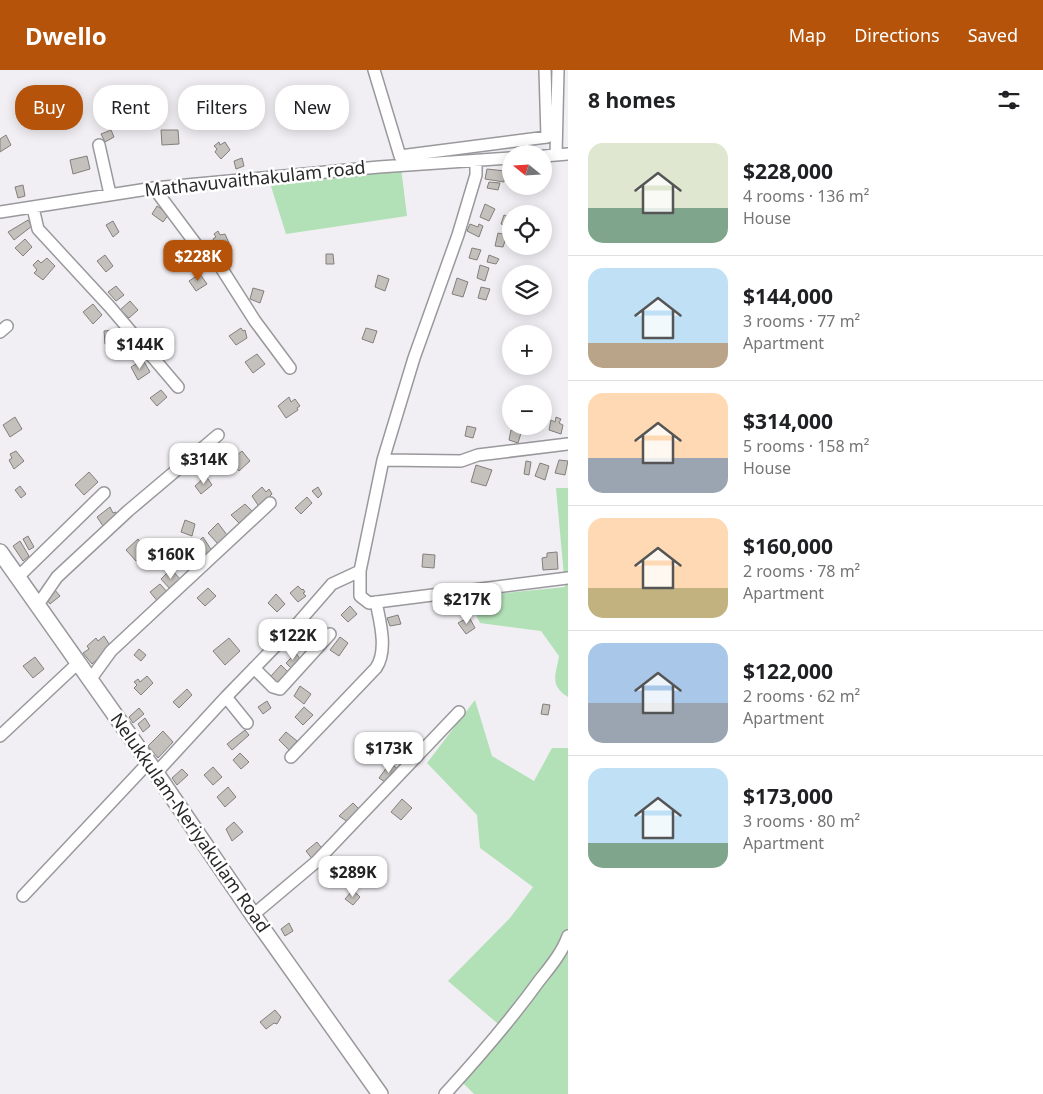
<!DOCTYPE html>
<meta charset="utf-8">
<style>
:root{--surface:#fff;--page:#f2f2f2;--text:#202124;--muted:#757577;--line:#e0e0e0;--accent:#b45309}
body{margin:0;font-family:"Noto Sans",sans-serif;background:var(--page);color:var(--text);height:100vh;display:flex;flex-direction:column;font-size:19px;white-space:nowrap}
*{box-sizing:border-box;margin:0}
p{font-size:16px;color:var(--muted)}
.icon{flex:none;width:28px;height:28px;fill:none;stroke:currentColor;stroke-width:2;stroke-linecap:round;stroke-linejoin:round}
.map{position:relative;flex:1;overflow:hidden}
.sheet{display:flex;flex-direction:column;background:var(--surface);width:475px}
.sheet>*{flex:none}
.top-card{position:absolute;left:15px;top:15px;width:475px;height:45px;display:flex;gap:10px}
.needle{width:32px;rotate:288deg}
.fabs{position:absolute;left:502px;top:75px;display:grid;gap:10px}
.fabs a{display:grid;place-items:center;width:50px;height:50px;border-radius:50%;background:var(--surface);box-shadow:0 2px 12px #0003;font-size:25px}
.price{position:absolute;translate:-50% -42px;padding:0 11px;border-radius:10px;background:#fff;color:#222;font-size:16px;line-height:32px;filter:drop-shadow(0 1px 2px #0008)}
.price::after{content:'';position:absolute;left:50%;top:30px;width:15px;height:11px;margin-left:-8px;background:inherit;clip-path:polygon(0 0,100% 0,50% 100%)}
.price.active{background:var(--accent);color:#fff}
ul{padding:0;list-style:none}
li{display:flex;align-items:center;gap:15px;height:125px;padding:0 20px}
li+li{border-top:1px solid var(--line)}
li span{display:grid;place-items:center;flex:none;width:140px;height:100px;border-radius:15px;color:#555}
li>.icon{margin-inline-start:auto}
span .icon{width:60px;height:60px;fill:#fffc;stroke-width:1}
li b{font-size:21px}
h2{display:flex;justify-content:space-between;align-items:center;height:60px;padding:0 20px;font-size:21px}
.pill{padding:0 18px;border-radius:20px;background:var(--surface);box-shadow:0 2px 12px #0003;font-size:18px;line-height:45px}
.pill.active{background:var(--accent);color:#fff}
header{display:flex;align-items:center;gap:30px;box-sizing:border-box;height:70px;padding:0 25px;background:var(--accent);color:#fff}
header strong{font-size:24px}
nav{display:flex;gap:28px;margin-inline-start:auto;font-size:18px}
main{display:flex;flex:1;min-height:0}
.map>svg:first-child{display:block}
.green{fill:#b2e0b7}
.building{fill:#c4c1bd;stroke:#82807c}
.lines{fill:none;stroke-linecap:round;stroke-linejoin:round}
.minor-casing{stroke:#99989c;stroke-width:14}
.major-casing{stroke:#99989c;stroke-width:18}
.minor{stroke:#fff;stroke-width:11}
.major{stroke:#fff;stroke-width:15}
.labels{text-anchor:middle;stroke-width:5;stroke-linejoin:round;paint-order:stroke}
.street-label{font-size:18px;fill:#282829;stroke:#fff}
</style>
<header>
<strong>Dwello</strong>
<nav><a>Map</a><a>Directions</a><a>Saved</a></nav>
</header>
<main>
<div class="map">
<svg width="568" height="1024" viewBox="0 0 568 1024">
<rect width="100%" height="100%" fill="#f1eff3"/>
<path class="green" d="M401,98l6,48 -121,18 -16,-51z
M556,418h12v209c-19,-12 -12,-22 -9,-41l-18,-25 -61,-8 -13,-26 98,-10z
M475,630l17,56 42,25 18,-33h16v346h-94l-13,-13 43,-52 -56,-48 62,-63 23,-31 -53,-39 -3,-33 -50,-52z"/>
<path class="building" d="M111,60l3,7 -9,5 -4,-8z
M161,60h17l1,14 -17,1z
M6,65l5,10 -11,7v-13z
M219,72l1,3 5,-3 5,8 -9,9 -6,-7 2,-3 -3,-3z
M87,86l3,13 -17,5 -3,-14z
M242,88l2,8 -8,3 -2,-8z
M487,99l18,2 -1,11 -19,-3z
M489,112l11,1 -2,7 -11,-2z
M23,115l2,11 -7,2 -3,-11z
M485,134l10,5 -6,12 -9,-4z
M157,136l12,8 -6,8 -11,-8z
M504,145l7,3v9l-10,-3z
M28,150l4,6 -18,14 -6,-8z
M113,151l6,11 -6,5 -7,-12z
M470,154l8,3 1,-3 4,2 -4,11 -12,-6z
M218,161l2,4 5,-1 4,9 -12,6 -4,-10 3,-2 -2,-3z
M498,163l9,2 -4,12 -8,-1z
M25,169l7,8 -9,9 -8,-8z
M472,178l9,2 -4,10 -8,-2z
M191,181l4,8 -8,6 -5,-7z
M326,184h7l1,10h-8z
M105,185l8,11 -7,6 -9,-11z
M489,185l10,4 -3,5 -9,-2z
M47,188l8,8 -12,14 -9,-7 3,-3 -4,-5 5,-5 3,3z
M480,195l9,3 -4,13 -8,-3z
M200,204l7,10 -11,7 -7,-10z
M378,205l11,4 -4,12 -10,-4z
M457,208l11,4 -5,15 -11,-3z
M116,216l8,9 -8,6 -8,-9z
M481,217l9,2 -4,11 -8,-2z
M253,218l11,3 -4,12 -10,-4z
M130,231l8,9 -9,8 -9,-8z
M93,234l9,11 -9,9 -10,-12z
M241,258l2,3 2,-1 2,8 -11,7 -7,-9z
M366,258l11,3 -4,12 -11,-4z
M113,260l1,13 -9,1 -1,-13z
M163,272l5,6 -9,7 -5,-6z
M257,284l8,10 -12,9 -8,-11z
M143,290l7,12 -12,8 -7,-13z
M161,320l6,7 -10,9 -7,-8z
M289,327l2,5 4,-3 5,7 -3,2 1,2 -12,8 -8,-12z
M15,347l7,12 -12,8 -7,-12z
M556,347l5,2 -2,4 4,2 -2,9 -12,-4 2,-10 4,2z
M467,356l9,2 -3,10 -8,-2z
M511,360l10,3 -3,10 -9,-3z
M16,381l8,10 -10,8 -5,-9 3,-2 -2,-4z
M242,381l8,10 -11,10 -8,-11z
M559,390l9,1 -3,14 -10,-2z
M526,391l5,1 -2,13 -5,-1z
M540,393l9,3 -4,14 -10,-4z
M476,395l16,5 -6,16 -15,-4z
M89,402l9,10 -14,13 -9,-10z
M206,406l6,9 -11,9 -6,-8z
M20,416l6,8 -5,4 -6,-8z
M262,417l4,5 3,-3 3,5 -3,3 2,2 -11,9 -8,-12z
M318,417l4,7 -4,4 -6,-7z
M307,427l5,6 -11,11 -6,-6z
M245,434l8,8 -13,12 -9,-9z
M110,437l3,6 3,-1 2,4 -13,13 -8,-12z
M185,450l10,4 -3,12 -11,-4z
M218,453l9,12 -9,9 -10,-11z
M28,466l6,11 -5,3 -6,-11z
M203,467l9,14 -10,9 -10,-12z
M138,469l9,11 -11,11 -10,-11z
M20,471l9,15 -6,5 -10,-15z
M557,482l1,17 -15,1 -1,-12 5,-1v-4z
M423,484l12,1 -1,13 -12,-1z
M171,499l10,11 -10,10 -10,-11z
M160,514l8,9 -9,10 -9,-11z
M298,516l4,4 1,-1 2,3 -2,1 3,3 -8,6 -8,-9z
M208,518l8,8 -11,10 -8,-8z
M54,519l6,7 -10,8 -5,-7z
M276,524l9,10 -8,8 -9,-9z
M350,536l7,8 -9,8 -7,-7z
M398,545l3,9 -11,2 -3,-8z
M469,547l6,11 -9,6 -8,-11z
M270,550l8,12 -5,5 -2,-3 -3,3 -5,-5 3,-3 -3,-3z
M104,566l7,11 -19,17 -9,-11 6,-4 -2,-3 9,-8 2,3z
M340,567l8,6 -9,13 -9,-6z
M229,568l11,13 -15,14 -12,-14z
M139,579l7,6 -5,6 -7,-6z
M296,583l4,6 -9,9 -5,-5z
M35,587l9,12 -11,9 -10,-12z
M281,595l7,7 -11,11 -6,-7z
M147,606l6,7 -12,12 -7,-7 3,-3 -3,-3 4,-3 2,3z
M300,616l11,8 -7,10 -10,-8z
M187,619l5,6 -13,13 -6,-6z
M267,631l4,7 -8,6 -5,-7z
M543,634l7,1 -2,10 -7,-1z
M304,637l9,8 -10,10 -8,-8z
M139,638l5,6 -11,9 -4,-6z
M145,648l5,8 -7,6 -5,-8z
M245,660l4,5 -17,15 -5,-6z
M163,661l10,11 -15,16 -10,-12z
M286,662l11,9 -8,9 -10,-10z
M407,672l12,8 -7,11 -13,-9z
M240,683l9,9 -8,7 -8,-9z
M390,693l9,7 -11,14 -9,-6z
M213,697l9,10 -9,8 -9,-10z
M182,699l6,6 -11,10 -5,-7z
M228,717l8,10 -11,10 -8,-10z
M402,729l10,9 -11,12 -10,-8z
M353,733l6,6 -11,13 -9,-6z
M234,752l9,10 -11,9 -6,-12z
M317,772l7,9 -11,9 -7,-9z
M353,820l7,7 -7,8 -8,-6z
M289,853l4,8 -8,5 -4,-7z
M275,940l6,7 -4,7 -3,-1 -8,6 -6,-7z"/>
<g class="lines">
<defs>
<path id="minor" d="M374,0l26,86 147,-19 -2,-67
M99,75l11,49
M556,85l2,-85
M544,86l24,-2
M476,91v14l-18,60 -44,123 -31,102 -23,111v25l9,7 199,-25
M154,118l50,67 16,11 35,55 35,47
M33,138l5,21 72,78 68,80
M0,142l154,-24 225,-21 132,-9
M0,262l7,-6
M383,390l78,1 17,-6 90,-11
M18,507l86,-84
M37,536l20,-29 71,-66 90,-76
M254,598l19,19 7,2 50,-55
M90,610l21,-29 159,-148
M226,627l21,26
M0,666l78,-73
M291,687l85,-89c12,-18 4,-46 0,-66
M156,703l70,-76 72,-74 34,-39 28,-13
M23,826l126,-134
M253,845l63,-53 143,-150
M445,1024c33,-36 65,-73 94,-113 11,-14 23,-28 29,-45"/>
<path id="major" d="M0,482l156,221 97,142 127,179"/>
</defs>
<use href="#minor" class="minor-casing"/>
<use href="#major" class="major-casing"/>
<use href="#minor" class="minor"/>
<use href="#major" class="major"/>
</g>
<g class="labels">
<g class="street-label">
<text transform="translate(255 109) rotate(-6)" y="6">Mathavuvaithakulam road</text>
<text transform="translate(190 753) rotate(55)" y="6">Nelukkulam-Neriyakulam Road</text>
</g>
</g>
</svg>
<div class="fabs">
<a><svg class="needle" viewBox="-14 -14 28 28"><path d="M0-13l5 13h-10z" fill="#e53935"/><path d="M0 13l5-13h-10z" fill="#757577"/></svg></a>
<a><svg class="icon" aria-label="locate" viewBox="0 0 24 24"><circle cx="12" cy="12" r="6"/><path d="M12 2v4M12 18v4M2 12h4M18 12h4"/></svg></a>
<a><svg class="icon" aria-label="layers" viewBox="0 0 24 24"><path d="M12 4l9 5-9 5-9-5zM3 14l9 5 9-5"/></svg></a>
<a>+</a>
<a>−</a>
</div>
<b class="price active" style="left:198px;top:212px">$228K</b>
<b class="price" style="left:140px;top:300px">$144K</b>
<b class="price" style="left:204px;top:415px">$314K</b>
<b class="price" style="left:171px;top:510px">$160K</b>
<b class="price" style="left:467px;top:555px">$217K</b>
<b class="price" style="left:293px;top:591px">$122K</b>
<b class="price" style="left:389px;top:704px">$173K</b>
<b class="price" style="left:353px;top:828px">$289K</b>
<div class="top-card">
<a class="pill active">Buy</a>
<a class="pill">Rent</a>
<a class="pill">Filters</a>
<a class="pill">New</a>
</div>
</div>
<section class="sheet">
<h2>8 homes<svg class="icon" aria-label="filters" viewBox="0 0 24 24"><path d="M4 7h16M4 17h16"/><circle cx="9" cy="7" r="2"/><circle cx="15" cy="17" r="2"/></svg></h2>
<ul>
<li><span style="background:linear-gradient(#dfe7d0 65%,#7fa58c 0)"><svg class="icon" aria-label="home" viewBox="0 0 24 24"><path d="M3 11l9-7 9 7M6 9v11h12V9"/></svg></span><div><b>$228,000</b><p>4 rooms · 136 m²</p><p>House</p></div></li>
<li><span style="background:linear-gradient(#bfe0f5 75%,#b9a48a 0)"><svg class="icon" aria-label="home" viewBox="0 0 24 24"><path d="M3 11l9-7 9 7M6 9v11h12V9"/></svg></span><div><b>$144,000</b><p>3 rooms · 77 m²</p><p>Apartment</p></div></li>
<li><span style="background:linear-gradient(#ffd9b3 65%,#9aa5b1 0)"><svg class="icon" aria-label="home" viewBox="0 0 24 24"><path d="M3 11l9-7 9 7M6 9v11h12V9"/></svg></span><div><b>$314,000</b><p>5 rooms · 158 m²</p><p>House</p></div></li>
<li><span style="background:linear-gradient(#ffd9b3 70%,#c2b280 0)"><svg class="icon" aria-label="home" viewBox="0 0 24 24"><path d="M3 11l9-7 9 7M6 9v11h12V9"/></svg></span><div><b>$160,000</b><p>2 rooms · 78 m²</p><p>Apartment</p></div></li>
<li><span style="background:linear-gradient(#a9c7e8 60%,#9aa5b1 0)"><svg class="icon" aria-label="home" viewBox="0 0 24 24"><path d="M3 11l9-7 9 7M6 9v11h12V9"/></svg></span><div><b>$122,000</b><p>2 rooms · 62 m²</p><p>Apartment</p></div></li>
<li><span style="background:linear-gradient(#bfe0f5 75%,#7fa58c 0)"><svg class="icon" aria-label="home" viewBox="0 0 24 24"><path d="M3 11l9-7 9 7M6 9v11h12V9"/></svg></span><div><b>$173,000</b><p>3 rooms · 80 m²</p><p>Apartment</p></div></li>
</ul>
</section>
</main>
